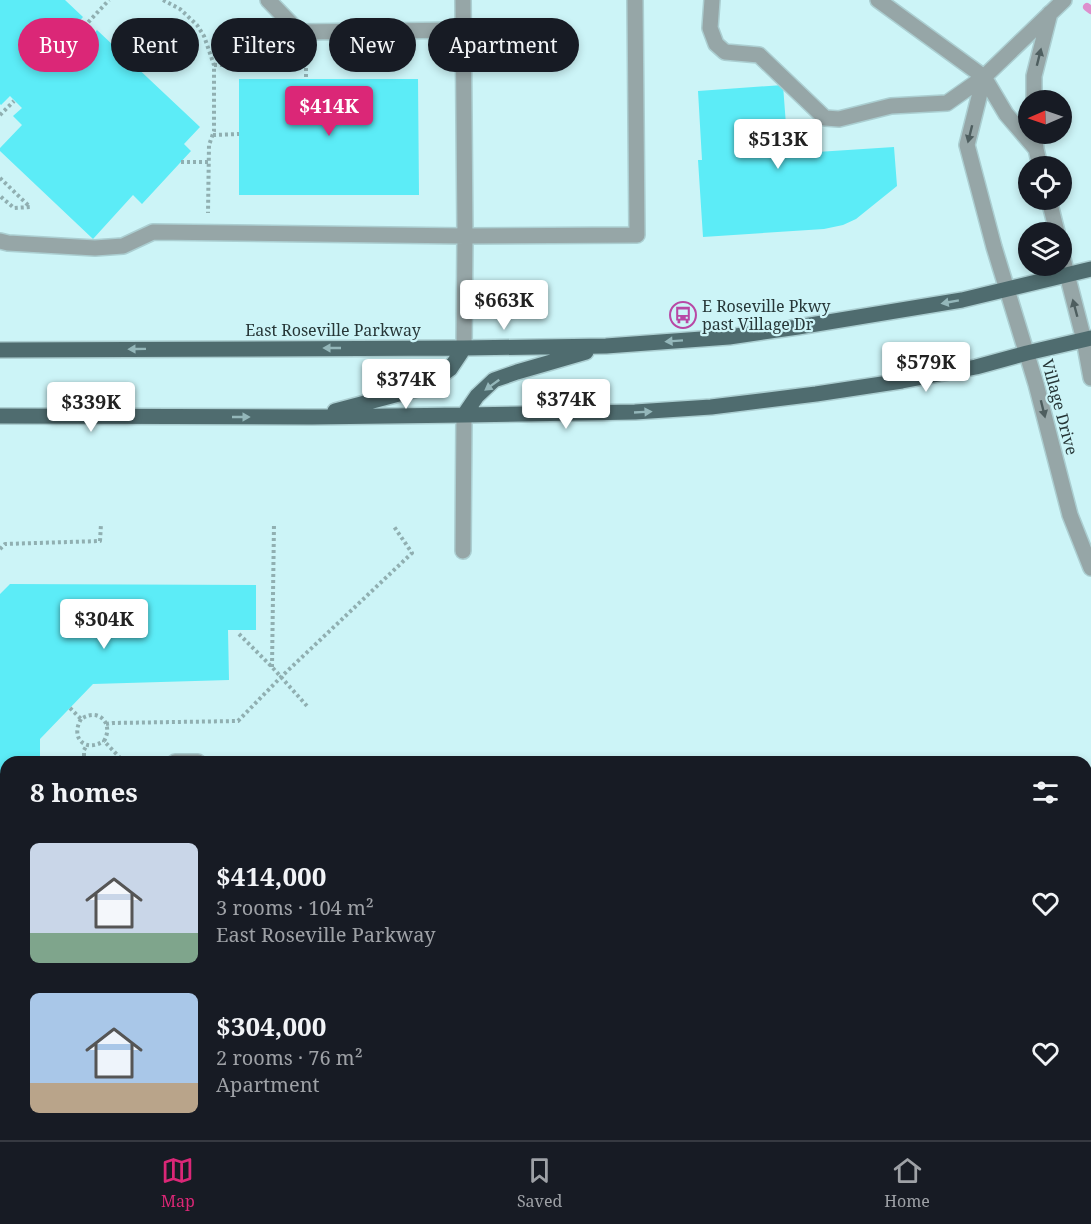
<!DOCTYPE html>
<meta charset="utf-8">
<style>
:root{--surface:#171b24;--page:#20242c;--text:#f1f3f6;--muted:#9ea1a6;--line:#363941;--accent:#db2777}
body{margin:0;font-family:"Noto Serif",serif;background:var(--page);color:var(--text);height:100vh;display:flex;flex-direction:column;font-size:22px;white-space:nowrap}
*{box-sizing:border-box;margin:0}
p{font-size:20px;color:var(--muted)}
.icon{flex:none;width:33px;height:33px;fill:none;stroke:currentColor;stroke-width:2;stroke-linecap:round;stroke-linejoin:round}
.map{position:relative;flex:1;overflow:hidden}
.sheet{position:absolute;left:0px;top:756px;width:1092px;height:384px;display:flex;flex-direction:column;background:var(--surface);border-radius:18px 18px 0 0;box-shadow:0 3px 9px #0003}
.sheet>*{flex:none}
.banner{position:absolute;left:18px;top:18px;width:600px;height:54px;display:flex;gap:12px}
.needle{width:39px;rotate:268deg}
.fabs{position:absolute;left:1018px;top:90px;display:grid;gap:12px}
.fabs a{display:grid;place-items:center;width:54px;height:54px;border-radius:50%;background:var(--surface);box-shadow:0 3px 9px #0003;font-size:30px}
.price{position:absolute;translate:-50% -51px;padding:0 14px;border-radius:6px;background:#fff;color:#222;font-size:20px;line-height:39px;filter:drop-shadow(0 2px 3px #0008)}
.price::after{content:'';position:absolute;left:50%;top:36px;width:18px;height:14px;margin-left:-9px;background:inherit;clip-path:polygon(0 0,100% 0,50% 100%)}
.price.selected{background:var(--accent);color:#fff}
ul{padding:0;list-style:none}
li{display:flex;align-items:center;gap:18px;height:150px;padding:0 30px}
li span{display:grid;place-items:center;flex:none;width:168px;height:120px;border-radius:9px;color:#555}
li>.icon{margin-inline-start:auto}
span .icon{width:72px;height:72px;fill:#fffc;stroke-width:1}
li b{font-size:26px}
h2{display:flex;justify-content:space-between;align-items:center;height:72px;padding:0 30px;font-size:26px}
.pill{padding:0 21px;border-radius:27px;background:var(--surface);box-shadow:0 3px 9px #0003;font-size:21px;line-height:54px}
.pill.selected{background:var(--accent);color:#fff}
.menu{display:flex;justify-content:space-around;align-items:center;height:84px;border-top:2px solid var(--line);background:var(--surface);font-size:16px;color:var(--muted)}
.menu a{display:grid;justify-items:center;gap:3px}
.menu .selected{color:var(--accent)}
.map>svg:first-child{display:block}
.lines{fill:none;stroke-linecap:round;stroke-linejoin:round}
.stream{stroke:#dd8fcd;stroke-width:8}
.building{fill:#5cecf7}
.minor-casing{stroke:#abced1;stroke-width:18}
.major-casing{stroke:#abced1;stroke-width:18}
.path{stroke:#90afb1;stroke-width:4;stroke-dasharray:3 3;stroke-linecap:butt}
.minor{stroke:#96a6a7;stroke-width:15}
.major{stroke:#4f6c6f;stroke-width:15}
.oneway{fill:#4e5e5f}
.oneway2{fill:#94b7ba}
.labels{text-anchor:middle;stroke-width:4.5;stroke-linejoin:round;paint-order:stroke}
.poi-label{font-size:16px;fill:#273738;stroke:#ccf4f7;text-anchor:start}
.street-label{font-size:16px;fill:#273738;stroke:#ccf4f7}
</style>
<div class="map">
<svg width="1091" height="1140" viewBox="0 0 1091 1140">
<rect width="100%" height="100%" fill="#ccf4f7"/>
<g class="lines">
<path class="stream" d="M1087,7l4,3"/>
</g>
<path class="building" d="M0,0h65l18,17 -8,9 14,13 8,-9 103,97 -16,17 7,7 -49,53 -9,-9 -40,44 -93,-88v-3l22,-23 -9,-9 9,-8 -12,-12 -9,9 -1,-1z
M239,79h179l1,116h-180z
M783,85l3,40h6l24,21 1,6 77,-5 3,39 -41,33 -13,6 -19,4 -121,8 -5,-77h4l-4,-69z
M10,584l246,1v45h-28l1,50 -136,4 -53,55v23h-34v112h-6v-280z"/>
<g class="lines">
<defs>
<path id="minor" d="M268,0l31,32 164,-2
M463,0l2,236 -1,112
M712,0l-2,28 6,16 9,8 34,3 66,63 14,1 52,-13 56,-3 37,-26 80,-77
M878,0l106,77 22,37 30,35
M984,77l-17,68 27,102 42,137 34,131 21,53
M1034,100v-24l16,-63
M1035,140l1,9 4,17
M1049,200l8,32
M0,241l8,2 87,5 28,-2 30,-14 312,4 172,-1 -2,-235
M1062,255l22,85 7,38
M463,551l1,-136
M175,762h23
M1086,925l5,-4
M0,1105l3,3
M812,1140l7,-6"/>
<path id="major" d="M0,350l464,-2 142,-2 123,-9 69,-10 164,-27 129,-31
M335,411l90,-24 25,-18 14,-21
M464,415l13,-19 17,-16 23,-8 69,-20
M0,416l312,1 152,-2 171,-3 76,-5 105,-13 86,-13 74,-14 51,-14 64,-15"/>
</defs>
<use href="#minor" class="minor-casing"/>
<use href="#major" class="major-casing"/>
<path class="path" d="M163,0l17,9 17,16 7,11 10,29v66l-5,14 -1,68
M80,31l29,-31
M306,50v29
M214,65l71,-1
M0,115l14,-14
M213,135l26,-1
M181,162h27
M0,178l30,29 -16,1 -14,-12
M0,549l5,-5 95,-3 1,-17
M239,634l33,33 35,39
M272,667l2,-143
M70,708l11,11c18,-12 33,5 23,22l20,21
M81,719c-11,19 4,34 23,22
M106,724l7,-1 125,-2 43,-44 131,-124 -19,-28
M84,762v-12l3,-5
M0,887h6"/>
<use href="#minor" class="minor"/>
<use href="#major" class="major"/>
</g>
<defs><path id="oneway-solid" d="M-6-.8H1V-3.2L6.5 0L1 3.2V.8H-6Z" transform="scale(1.5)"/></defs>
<g class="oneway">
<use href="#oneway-solid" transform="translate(1039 57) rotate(-76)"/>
<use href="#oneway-solid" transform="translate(970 134) rotate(104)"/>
<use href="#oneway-solid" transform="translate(1075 308) rotate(-105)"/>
<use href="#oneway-solid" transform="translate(1043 409) rotate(76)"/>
</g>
<g class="oneway2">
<use href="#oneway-solid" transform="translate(950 302) rotate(170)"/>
<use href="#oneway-solid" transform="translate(674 341) rotate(176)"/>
<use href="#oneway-solid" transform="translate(332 348) rotate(-180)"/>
<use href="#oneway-solid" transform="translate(137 349) rotate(179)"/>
<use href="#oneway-solid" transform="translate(492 385) rotate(144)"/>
<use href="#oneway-solid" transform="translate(643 412) rotate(-3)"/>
<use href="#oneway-solid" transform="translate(241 417)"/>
</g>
<defs>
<symbol id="bus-ring" viewBox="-11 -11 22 22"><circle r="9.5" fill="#ccf4f7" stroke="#b848a5" stroke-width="1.5"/><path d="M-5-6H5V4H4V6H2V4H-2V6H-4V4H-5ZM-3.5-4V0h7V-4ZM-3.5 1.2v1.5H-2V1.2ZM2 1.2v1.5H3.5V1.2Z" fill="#b848a5"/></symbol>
</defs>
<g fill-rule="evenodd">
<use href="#bus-ring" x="668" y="300" width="30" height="30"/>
</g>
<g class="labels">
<g class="poi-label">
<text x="702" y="312">E Roseville Pkwy<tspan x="702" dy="18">past Village Dr</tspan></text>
</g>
<g class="street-label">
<text x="333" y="336">East Roseville Parkway</text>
<text transform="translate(1060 407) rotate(75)" y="6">Village Drive</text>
</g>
</g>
</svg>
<div class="fabs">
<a><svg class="needle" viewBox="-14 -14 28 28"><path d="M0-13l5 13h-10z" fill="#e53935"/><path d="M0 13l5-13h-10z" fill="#9ea1a6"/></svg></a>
<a><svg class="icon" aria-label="locate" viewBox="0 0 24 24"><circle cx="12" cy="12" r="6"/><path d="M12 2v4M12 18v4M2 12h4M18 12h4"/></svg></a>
<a><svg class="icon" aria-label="layers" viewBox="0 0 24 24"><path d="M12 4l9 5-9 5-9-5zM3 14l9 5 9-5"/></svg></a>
</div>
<b class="price selected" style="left:329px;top:137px">$414K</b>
<b class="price" style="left:778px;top:170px">$513K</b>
<b class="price" style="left:504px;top:331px">$663K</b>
<b class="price" style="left:926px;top:393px">$579K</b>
<b class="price" style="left:406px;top:410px">$374K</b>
<b class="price" style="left:566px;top:430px">$374K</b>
<b class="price" style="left:91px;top:433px">$339K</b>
<b class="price" style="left:104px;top:650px">$304K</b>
<div class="banner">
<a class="pill selected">Buy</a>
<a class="pill">Rent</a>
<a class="pill">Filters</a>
<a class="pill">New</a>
<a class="pill">Apartment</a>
</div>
<section class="sheet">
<h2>8 homes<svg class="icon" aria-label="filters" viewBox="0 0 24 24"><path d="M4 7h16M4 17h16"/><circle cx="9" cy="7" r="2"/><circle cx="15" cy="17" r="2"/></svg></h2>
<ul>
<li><span style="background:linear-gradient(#c9d6e8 75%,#7fa58c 0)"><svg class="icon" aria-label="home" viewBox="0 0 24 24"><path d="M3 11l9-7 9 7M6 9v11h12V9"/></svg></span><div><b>$414,000</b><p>3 rooms · 104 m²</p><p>East Roseville Parkway</p></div><svg class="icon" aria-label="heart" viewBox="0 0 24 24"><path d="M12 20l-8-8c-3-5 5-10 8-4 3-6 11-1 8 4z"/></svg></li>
<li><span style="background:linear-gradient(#a9c7e8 75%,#b9a48a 0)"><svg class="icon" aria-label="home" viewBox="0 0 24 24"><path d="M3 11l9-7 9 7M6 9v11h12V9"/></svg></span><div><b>$304,000</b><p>2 rooms · 76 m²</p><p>Apartment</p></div><svg class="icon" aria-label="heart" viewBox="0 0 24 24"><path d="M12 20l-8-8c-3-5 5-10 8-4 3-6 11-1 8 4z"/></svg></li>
</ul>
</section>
</div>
<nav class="menu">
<a class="selected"><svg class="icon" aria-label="map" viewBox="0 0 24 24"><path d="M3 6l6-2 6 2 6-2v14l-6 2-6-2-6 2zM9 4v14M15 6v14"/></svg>Map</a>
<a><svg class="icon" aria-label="saved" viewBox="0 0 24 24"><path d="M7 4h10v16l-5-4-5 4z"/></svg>Saved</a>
<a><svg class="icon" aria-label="home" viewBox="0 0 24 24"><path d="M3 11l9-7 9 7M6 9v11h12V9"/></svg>Home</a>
</nav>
